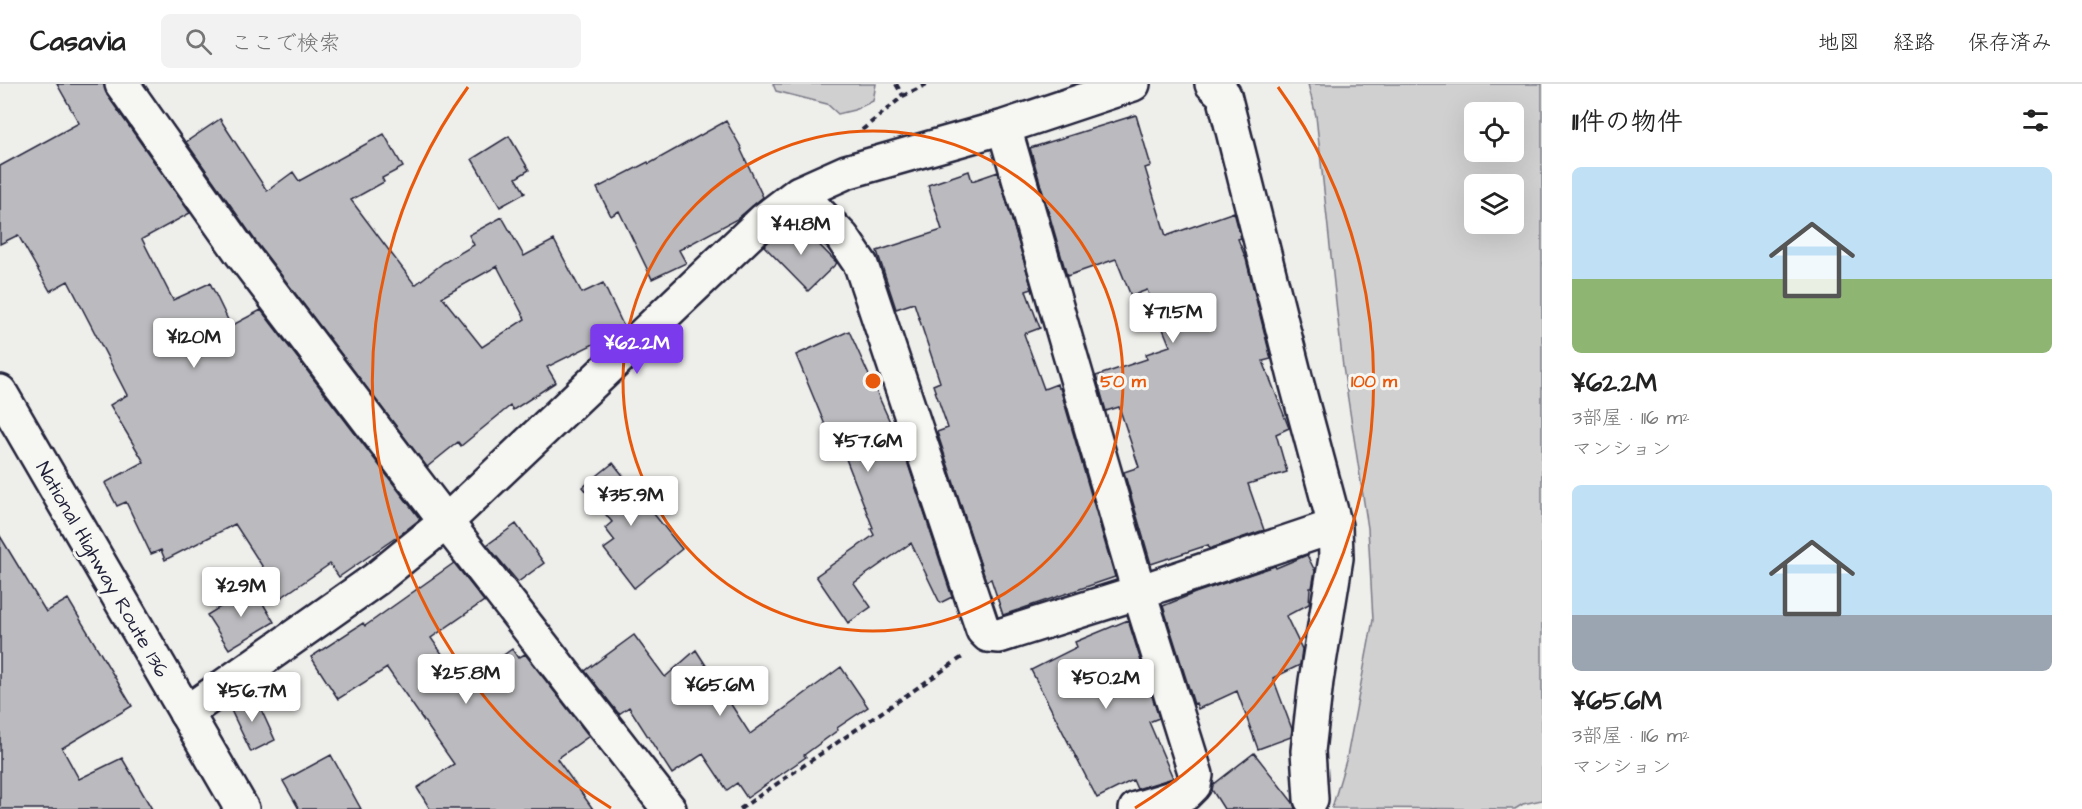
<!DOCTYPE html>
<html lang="ja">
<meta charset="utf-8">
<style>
:root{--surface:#fff;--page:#f2f2f2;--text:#222;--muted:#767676;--line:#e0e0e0;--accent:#7c3aed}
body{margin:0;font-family:"Architects Daughter","Klee One",sans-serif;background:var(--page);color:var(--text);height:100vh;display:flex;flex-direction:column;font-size:22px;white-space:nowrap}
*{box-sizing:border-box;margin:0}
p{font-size:20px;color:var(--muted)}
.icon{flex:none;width:33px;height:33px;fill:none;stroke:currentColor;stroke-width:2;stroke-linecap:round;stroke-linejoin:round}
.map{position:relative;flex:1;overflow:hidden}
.sheet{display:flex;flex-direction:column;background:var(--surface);width:540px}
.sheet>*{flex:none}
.controls{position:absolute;left:1464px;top:18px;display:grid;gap:12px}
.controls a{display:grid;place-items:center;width:60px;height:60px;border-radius:9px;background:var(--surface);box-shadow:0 6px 24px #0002;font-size:30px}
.price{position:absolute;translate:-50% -51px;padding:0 14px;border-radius:6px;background:#fff;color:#222;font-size:20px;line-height:39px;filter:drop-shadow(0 2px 3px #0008)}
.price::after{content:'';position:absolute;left:50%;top:36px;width:18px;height:14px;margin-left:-9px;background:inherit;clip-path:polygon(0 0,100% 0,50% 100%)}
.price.active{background:var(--accent);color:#fff}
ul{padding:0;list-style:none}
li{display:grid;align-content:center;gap:12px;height:318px;padding:0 30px}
li span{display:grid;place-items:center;height:186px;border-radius:9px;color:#555}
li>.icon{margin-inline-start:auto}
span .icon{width:108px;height:108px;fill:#fffc;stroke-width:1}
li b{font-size:26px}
h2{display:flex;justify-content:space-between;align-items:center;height:72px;padding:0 30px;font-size:26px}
header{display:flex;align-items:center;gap:36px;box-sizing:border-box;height:84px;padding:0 30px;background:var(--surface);border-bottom:2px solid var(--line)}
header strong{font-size:28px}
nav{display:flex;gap:33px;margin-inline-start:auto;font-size:21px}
.search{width:420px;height:54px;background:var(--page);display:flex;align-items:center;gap:15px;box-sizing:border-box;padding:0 21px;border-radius:9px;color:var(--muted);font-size:22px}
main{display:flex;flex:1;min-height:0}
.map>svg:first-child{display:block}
.green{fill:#d0d0d1;stroke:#797986;stroke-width:1.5;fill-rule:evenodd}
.building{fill:#bbbbbf;stroke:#22223b;stroke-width:1.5;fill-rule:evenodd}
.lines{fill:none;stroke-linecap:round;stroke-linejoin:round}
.street-casing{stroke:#22223b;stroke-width:38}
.highway-casing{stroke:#22223b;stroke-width:38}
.path{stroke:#22223b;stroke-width:4;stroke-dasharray:6 4.5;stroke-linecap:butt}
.street{stroke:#f6f6f2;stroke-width:33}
.highway{stroke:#f6f6f2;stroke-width:33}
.ring{fill:none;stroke:#e8590c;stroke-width:3}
.labels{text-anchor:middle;stroke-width:6;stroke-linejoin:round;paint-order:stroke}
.street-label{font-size:20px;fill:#22223b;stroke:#f6f6f2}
.centre{fill:#e8590c;stroke:#f6f6f2;stroke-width:3}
.ring-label{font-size:18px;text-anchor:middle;font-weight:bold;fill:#e8590c;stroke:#f6f6f2;stroke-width:6;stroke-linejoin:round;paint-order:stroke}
</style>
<header>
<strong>Casavia</strong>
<div class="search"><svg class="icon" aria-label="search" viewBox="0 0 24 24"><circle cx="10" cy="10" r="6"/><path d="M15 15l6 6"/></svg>ここで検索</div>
<nav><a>地図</a><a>経路</a><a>保存済み</a></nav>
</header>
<main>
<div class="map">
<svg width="1542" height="725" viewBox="0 0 1542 725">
<rect width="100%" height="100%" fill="#eeeeeb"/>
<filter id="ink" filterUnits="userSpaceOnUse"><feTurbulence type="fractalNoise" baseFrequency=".0167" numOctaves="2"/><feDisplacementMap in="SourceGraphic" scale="12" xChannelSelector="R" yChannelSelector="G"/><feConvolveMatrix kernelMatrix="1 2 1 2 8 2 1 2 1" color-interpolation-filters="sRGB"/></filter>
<g filter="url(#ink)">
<path class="green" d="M773,0h103l-3,17 -19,9 -16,4 -11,-10 -51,-13z
M1308,0h234v716l-19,4 -8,5 -183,-1 15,-51 26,-137 -5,-92 -25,-161 -27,-251zM1474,28h40v40h-40zM1474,100h40v40h-40z"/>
<path class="building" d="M57,0h47l3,11 83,118 -48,26 31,61 37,-17 21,43 30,-16 159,209 -19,15 -62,43 -9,-13 -48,33 -47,-73 -70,36 -4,-10 -10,4 -25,-52 -9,4 -12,-23 39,-21 -34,-57 17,-10 -59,-114 -18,10 -32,-56 -18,9v-78l79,-43z
M1136,31l15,51 -6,2 21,68 68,-24 7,26 -3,1 8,20 25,100 -8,2 26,67 -13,6 11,38 -39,12 16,46 -55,19 -1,-4 -57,19 -27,-92 15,-5 -20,-60 -13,4 -10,-35 51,-17 -1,-5 24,-8 -23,-56 -16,6 -15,-37 -49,17 -37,-128z
M220,35l47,72 26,-19 6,9 85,-47 19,33 -21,11 2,4 -33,18 64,85 28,-22 31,-18 -5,-10 33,-18 22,39 30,-16 28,53 21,-10 21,44 -4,4 -73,36 9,15 -43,28 -3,-4 -49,40 -3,-4 -31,25 -170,-224 -71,-101zM497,182l28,53 -43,28 -40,-50z
M726,37l16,28 -1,1 22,47 -26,22 -58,31 7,13 -34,16 -33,-68 -8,5 -14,-28 51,-26 1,2z
M509,52l20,34 -13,8 9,15 -25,14 -28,-48z
M969,87l3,10 26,-9 34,117 -6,2 14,37 -16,6 20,55 13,-5 1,4h2l55,189 -112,38 -12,-36 -5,2 -49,-149 11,-4 -15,-43 7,-3 -26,-79 -18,6 -19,-58 65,-21 -14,-45z
M798,139l39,40 -29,28 -44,-45 15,-14 4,6z
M849,247l56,124 47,142 -12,6 -29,-60 -57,40 17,24 -23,16 -32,-47 58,-41 -3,-6 2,-1 -32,-82 -6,3 -39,-94z
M613,379l69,86 -48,39 -30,-39 11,-8 -10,-13 7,-6 -29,-35z
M516,440l28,39 -26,19 -31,-37z
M0,452l46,76 22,-13 64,107 -70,42 17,31 43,-21 30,51h-152z
M1307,471l8,16 -3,17h-2l-1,16 -23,12 16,33 -2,16 -27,13 19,51 -1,8 -33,12 -21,-58 -39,18 -2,-6 -2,1 -31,-98 32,-13 80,-27 1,2z
M454,479l30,38 -53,37 32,46 49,-35 6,9 7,-4 64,82 -32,23 36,50h-163l-13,-21 37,-24 -67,-96 -49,31 -27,-42 52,-34 2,3z
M253,503l21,35 -45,27 -22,-34z
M1128,536l31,98 -10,4 24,56 -36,11 -4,-9 -36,18 -66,-128 46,-23 -2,-5z
M634,551l31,42 31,-27 54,84 91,-67 27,40 -31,21 1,2 -34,25 2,2 -59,41 -10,-15 -10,7 -24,-36 -31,20 -43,-67 -10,7 -34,-43z
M254,610l21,46 -24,12 -22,-46z
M1254,669l40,51 1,5h-71l-12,-19 1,-5z
M331,671l30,54h-62l-16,-28z"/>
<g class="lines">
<defs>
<path id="street" d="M122,0l120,170 204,268 223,287
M1212,0l12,11 72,286 39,145 1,32 -20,123 -8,70 3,48
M1004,43l135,465 57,183 -2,10 -9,9 -49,15
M799,109l43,44 19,28 122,365 5,5 11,1 140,-44 196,-66
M186,629l190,-134 70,-57 318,-302 35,-27 47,-21 158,-45 129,-43"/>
<path id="highway" d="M0,308l242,417"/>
</defs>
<use href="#street" class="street-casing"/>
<use href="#highway" class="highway-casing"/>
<path class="path" d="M896,0l7,12
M862,46l41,-34 24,-12
M740,725l224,-153"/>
<use href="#street" class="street"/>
<use href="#highway" class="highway"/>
</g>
</g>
<g class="ring">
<circle cx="873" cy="297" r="250"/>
<path d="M611 724A501 501 0 0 1 468 3M1278 3A501 501 0 0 1 1135 724"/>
</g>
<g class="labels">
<g class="street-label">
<text transform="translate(103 485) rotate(60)" y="7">National Highway Route 136</text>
</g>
</g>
<circle cx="873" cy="297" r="9" class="centre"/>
<g class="ring-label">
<text x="1123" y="303">50 m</text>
<text x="1374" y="303">100 m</text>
</g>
</svg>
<div class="controls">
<a><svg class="icon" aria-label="locate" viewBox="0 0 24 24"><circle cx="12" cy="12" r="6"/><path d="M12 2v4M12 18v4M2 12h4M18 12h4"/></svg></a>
<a><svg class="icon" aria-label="layers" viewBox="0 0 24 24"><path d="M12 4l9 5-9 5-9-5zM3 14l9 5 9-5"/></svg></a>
</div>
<b class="price" style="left:801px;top:172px">¥41.8M</b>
<b class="price" style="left:1173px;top:260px">¥71.5M</b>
<b class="price" style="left:194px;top:285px">¥120M</b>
<b class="price active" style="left:637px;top:291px">¥62.2M</b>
<b class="price" style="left:868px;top:389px">¥57.6M</b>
<b class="price" style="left:631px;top:443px">¥35.9M</b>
<b class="price" style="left:241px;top:534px">¥29M</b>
<b class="price" style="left:466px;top:621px">¥25.8M</b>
<b class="price" style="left:1106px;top:626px">¥50.2M</b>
<b class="price" style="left:720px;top:633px">¥65.6M</b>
<b class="price" style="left:252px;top:639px">¥56.7M</b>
</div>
<section class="sheet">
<h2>11件の物件<svg class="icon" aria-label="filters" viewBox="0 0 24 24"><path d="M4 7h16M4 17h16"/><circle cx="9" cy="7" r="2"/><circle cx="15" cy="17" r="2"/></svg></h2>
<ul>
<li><span style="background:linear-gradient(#bfe0f5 60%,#8fb573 0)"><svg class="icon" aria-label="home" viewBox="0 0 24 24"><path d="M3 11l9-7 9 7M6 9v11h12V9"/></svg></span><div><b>¥62.2M</b><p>3部屋 · 116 m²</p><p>マンション</p></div></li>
<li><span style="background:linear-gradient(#bfe0f5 70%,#9aa5b1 0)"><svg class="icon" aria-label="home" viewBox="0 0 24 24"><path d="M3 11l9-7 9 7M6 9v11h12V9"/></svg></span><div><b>¥65.6M</b><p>3部屋 · 116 m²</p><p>マンション</p></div></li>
</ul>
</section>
</main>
